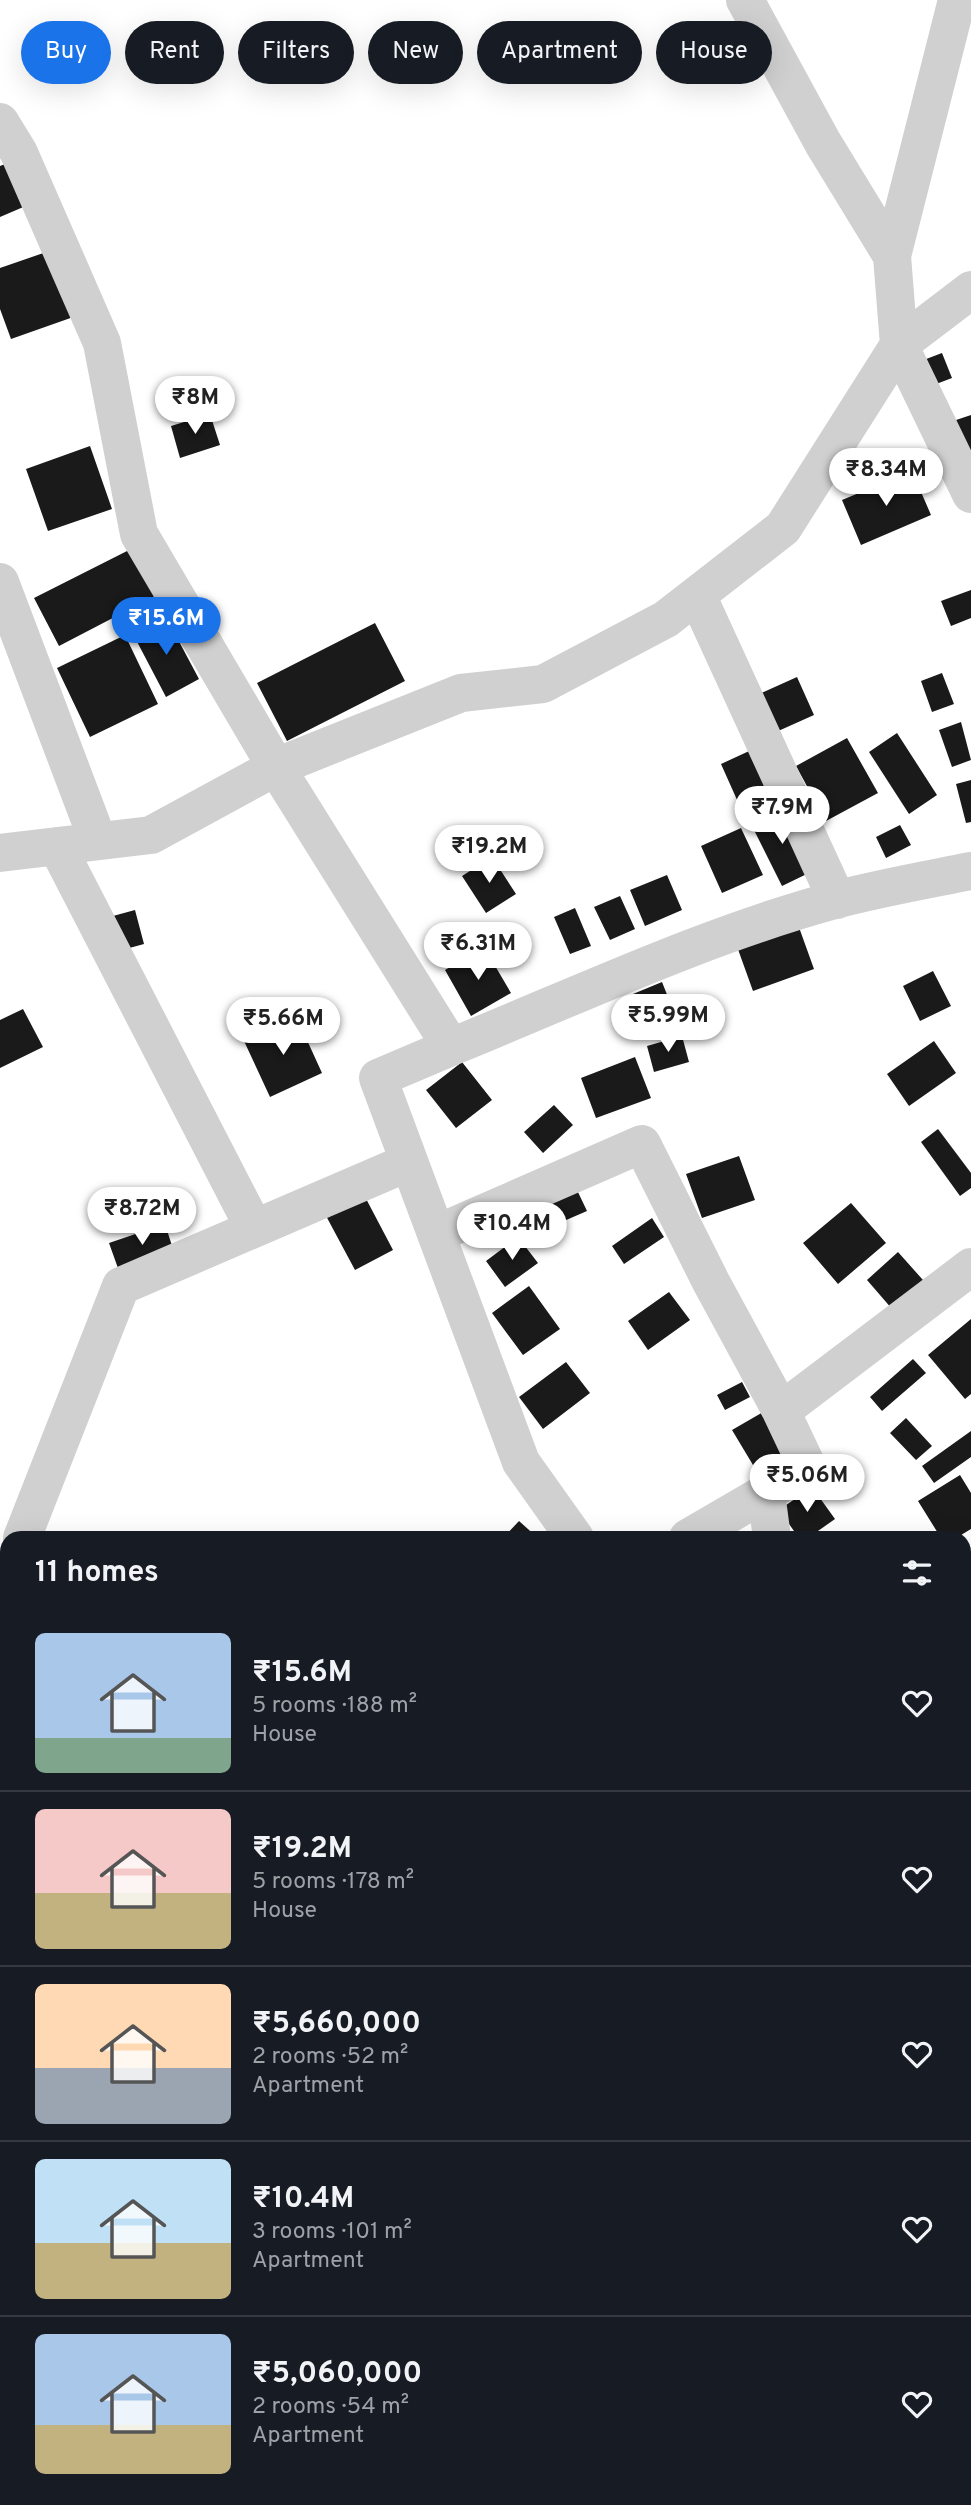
<!DOCTYPE html>
<meta charset="utf-8">
<style>
:root{--surface:#171b24;--page:#20242c;--text:#f1f3f6;--muted:#9ea1a6;--line:#363941;--accent:#1a73e8}
body{margin:0;font-family:Overpass,sans-serif;background:var(--page);color:var(--text);height:100vh;display:flex;flex-direction:column;font-size:26px;white-space:nowrap}
*{box-sizing:border-box;margin:0}
p{font-size:23px;color:var(--muted)}
.icon{flex:none;width:38px;height:38px;fill:none;stroke:currentColor;stroke-width:2;stroke-linecap:round;stroke-linejoin:round}
.map{position:relative;flex:1;overflow:hidden}
.drawer{position:absolute;left:0px;top:1531px;width:971px;height:975px;display:flex;flex-direction:column;background:var(--surface);border-radius:21px 21px 0 0;box-shadow:0 7px 28px #0002}
.drawer>*{flex:none}
.guide{position:absolute;left:21px;top:21px;width:929px;height:63px;display:flex;gap:14px}
.price{position:absolute;translate:-50% -60px;padding:0 16px;border-radius:24px;background:#fff;color:#222;font-size:23px;line-height:46px;filter:drop-shadow(0 2px 4px #0008)}
.price::after{content:'';position:absolute;left:50%;top:42px;width:21px;height:16px;margin-left:-10px;background:inherit;clip-path:polygon(0 0,100% 0,50% 100%)}
.price.current{background:var(--accent);color:#fff}
ul{padding:0;list-style:none}
li{display:flex;align-items:center;gap:21px;height:175px;padding:0 35px}
li+li{border-top:2px solid var(--line)}
li span{display:grid;place-items:center;flex:none;width:196px;height:140px;border-radius:10px;color:#555}
li>.icon{margin-inline-start:auto}
span .icon{width:84px;height:84px;fill:#fffc;stroke-width:1}
li b{font-size:30px}
h2{display:flex;justify-content:space-between;align-items:center;height:84px;padding:0 35px;font-size:30px}
.tag{padding:0 24px;border-radius:32px;background:var(--surface);box-shadow:0 7px 28px #0002;font-size:24px;line-height:63px}
.tag.current{background:var(--accent);color:#fff}
.map>svg:first-child{display:block}
.building{fill:#1a1a1a}
.lines{fill:none;stroke-linecap:round;stroke-linejoin:round}
.minor{stroke:#d0d0d0;stroke-width:38}
</style>
<div class="map">
<svg width="971" height="2505" viewBox="0 0 971 2505">
<rect width="100%" height="100%" fill="#fff"/>
<path class="building" d="M10,162l18,43 -28,12v-51z
M55,249l24,66 -68,24 -11,-30v-41z
M942,353l10,25 -29,11 -10,-25z
M210,414l10,31 -40,13 -9,-32z
M971,415v36l-33,-25z
M90,446l22,63 -64,22 -22,-62z
M912,471l19,44 -70,30 -19,-45z
M133,548l24,47 -98,51 -25,-48z
M971,590v28l-20,8 -10,-25z
M166,617l33,62 -33,18 -33,-63z
M375,623l30,58 -118,60 -30,-58z
M125,635l33,69 -68,33 -33,-69z
M942,673l12,31 -22,8 -11,-31z
M797,677l17,38 -38,17 -17,-38z
M961,722l10,38 -19,7 -13,-37z
M897,733l40,62 -28,19 -40,-62z
M847,738l31,55 -52,28 -30,-55z
M760,746l21,46 -39,19 -21,-47z
M971,780v42l-5,1 -10,-39z
M781,807l32,64 -31,15 -32,-64z
M900,825l11,20 -25,13 -10,-21z
M741,828l22,47 -41,18 -21,-47z
M492,857l24,37 -30,19 -24,-37z
M667,875l15,35 -37,16 -15,-36z
M620,896l15,33 -25,11 -16,-33z
M575,908l16,38 -21,8 -16,-37z
M135,910l9,34 -22,6 -9,-34z
M796,919l18,50 -61,22 -18,-50z
M484,947l27,46 -40,23 -26,-46z
M933,971l18,35 -31,15 -17,-35z
M662,982l16,40 -28,12 -17,-40z
M23,1009l20,38 -43,21v-48z
M296,1016l26,57 -52,24 -26,-56z
M682,1036l7,26 -35,10 -7,-26z
M934,1041l22,32 -47,33 -22,-32z
M635,1057l16,41 -55,20 -15,-40z
M462,1062l30,38 -36,28 -30,-38z
M554,1105l19,20 -30,28 -19,-21z
M938,1129l33,44v15l-11,8 -39,-54z
M739,1156l16,44 -53,18 -16,-44z
M577,1190l10,21 -37,16 -10,-21z
M363,1193l30,57 -38,20 -30,-56z
M851,1203l35,40 -48,41 -35,-41z
M652,1218l12,19 -40,27 -12,-18z
M165,1224l9,28 -55,19 -10,-28z
M518,1237l20,26 -33,24 -19,-26z
M898,1252l33,37 -32,28 -32,-37z
M529,1286l31,43 -37,26 -31,-42z
M669,1292l21,28 -42,30 -20,-29z
M971,1319v75l-6,5 -37,-44z
M913,1359l13,14 -44,38 -12,-14z
M566,1362l24,31 -47,36 -24,-32z
M742,1382l8,15 -25,13 -8,-15z
M765,1411l26,46 -32,18 -27,-45z
M906,1418l26,28 -16,14 -26,-27z
M971,1431v26l-37,26 -12,-17z
M960,1475l11,18v36l-15,9h-15l-23,-37z
M812,1487l23,32 -27,19h-9l-20,-28z
M519,1521l19,17h-35z
M964,1874l7,3v31l-3,8 -4,-1z
M743,2499h49l-1,6h-50z"/>
<g class="lines">
<path class="minor" d="M745,0l78,143 69,113 7,89
M0,122l19,31 83,190 37,191 137,233 -125,68 -151,18
M892,256l65,-256
M899,345l72,-55
M971,494l-72,-149 -116,183 -117,91 -123,65 -82,9 -185,74 175,280c126,-51 252,-111 384,-147 45,-12 91,-20 136,-29
M0,582l98,259
M697,595l140,305
M57,846l197,382
M451,1047l-73,31 143,384 54,76
M436,1234l206,-90 69,138 70,129
M766,1493l6,45
M22,1538l99,-252 288,-124
M688,1538l120,-70 -27,-57 190,-144
M964,1681l7,-17
M0,1685l7,-17
M0,1733l7,31
M0,1836l7,-38
M0,2294l7,-6
M725,2505l1,-6"/>
</g>
</svg>
<b class="price" style="left:195px;top:436px">₹8M</b>
<b class="price" style="left:886px;top:508px">₹8.34M</b>
<b class="price current" style="left:166px;top:657px">₹15.6M</b>
<b class="price" style="left:782px;top:846px">₹7.9M</b>
<b class="price" style="left:489px;top:885px">₹19.2M</b>
<b class="price" style="left:478px;top:982px">₹6.31M</b>
<b class="price" style="left:668px;top:1054px">₹5.99M</b>
<b class="price" style="left:283px;top:1057px">₹5.66M</b>
<b class="price" style="left:142px;top:1247px">₹8.72M</b>
<b class="price" style="left:512px;top:1262px">₹10.4M</b>
<b class="price" style="left:807px;top:1514px">₹5.06M</b>
<div class="guide">
<a class="tag current">Buy</a>
<a class="tag">Rent</a>
<a class="tag">Filters</a>
<a class="tag">New</a>
<a class="tag">Apartment</a>
<a class="tag">House</a>
</div>
<section class="drawer">
<h2>11 homes<svg class="icon" aria-label="filters" viewBox="0 0 24 24"><path d="M4 7h16M4 17h16"/><circle cx="9" cy="7" r="2"/><circle cx="15" cy="17" r="2"/></svg></h2>
<ul>
<li><span style="background:linear-gradient(#a9c7e8 75%,#7fa58c 0)"><svg class="icon" aria-label="home" viewBox="0 0 24 24"><path d="M3 11l9-7 9 7M6 9v11h12V9"/></svg></span><div><b>₹15.6M</b><p>5 rooms · 188 m²</p><p>House</p></div><svg class="icon" aria-label="heart" viewBox="0 0 24 24"><path d="M12 20l-8-8c-3-5 5-10 8-4 3-6 11-1 8 4z"/></svg></li>
<li><span style="background:linear-gradient(#f6c9c9 60%,#c2b280 0)"><svg class="icon" aria-label="home" viewBox="0 0 24 24"><path d="M3 11l9-7 9 7M6 9v11h12V9"/></svg></span><div><b>₹19.2M</b><p>5 rooms · 178 m²</p><p>House</p></div><svg class="icon" aria-label="heart" viewBox="0 0 24 24"><path d="M12 20l-8-8c-3-5 5-10 8-4 3-6 11-1 8 4z"/></svg></li>
<li><span style="background:linear-gradient(#ffd9b3 60%,#9aa5b1 0)"><svg class="icon" aria-label="home" viewBox="0 0 24 24"><path d="M3 11l9-7 9 7M6 9v11h12V9"/></svg></span><div><b>₹5,660,000</b><p>2 rooms · 52 m²</p><p>Apartment</p></div><svg class="icon" aria-label="heart" viewBox="0 0 24 24"><path d="M12 20l-8-8c-3-5 5-10 8-4 3-6 11-1 8 4z"/></svg></li>
<li><span style="background:linear-gradient(#bfe0f5 60%,#c2b280 0)"><svg class="icon" aria-label="home" viewBox="0 0 24 24"><path d="M3 11l9-7 9 7M6 9v11h12V9"/></svg></span><div><b>₹10.4M</b><p>3 rooms · 101 m²</p><p>Apartment</p></div><svg class="icon" aria-label="heart" viewBox="0 0 24 24"><path d="M12 20l-8-8c-3-5 5-10 8-4 3-6 11-1 8 4z"/></svg></li>
<li><span style="background:linear-gradient(#a9c7e8 65%,#c2b280 0)"><svg class="icon" aria-label="home" viewBox="0 0 24 24"><path d="M3 11l9-7 9 7M6 9v11h12V9"/></svg></span><div><b>₹5,060,000</b><p>2 rooms · 54 m²</p><p>Apartment</p></div><svg class="icon" aria-label="heart" viewBox="0 0 24 24"><path d="M12 20l-8-8c-3-5 5-10 8-4 3-6 11-1 8 4z"/></svg></li>
</ul>
</section>
</div>
